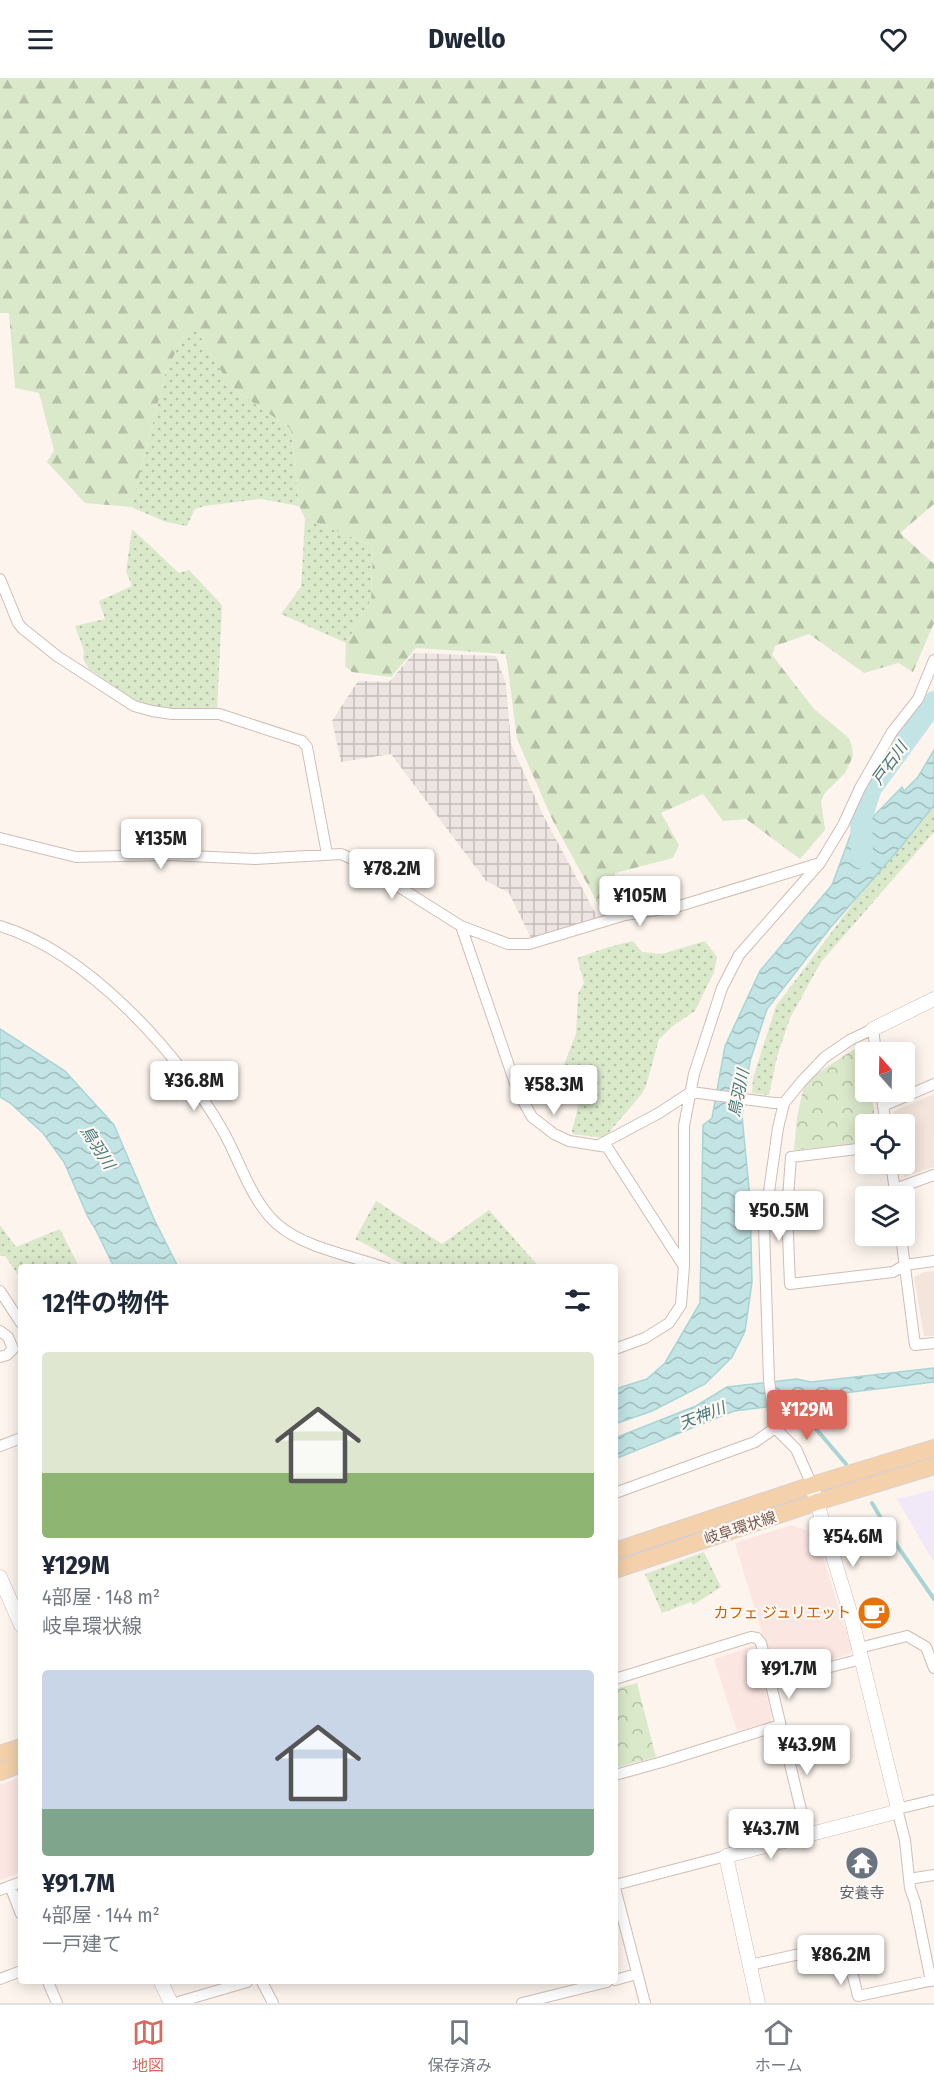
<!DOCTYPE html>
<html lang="ja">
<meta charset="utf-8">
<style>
:root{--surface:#fff;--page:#f6f6f7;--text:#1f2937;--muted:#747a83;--line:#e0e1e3;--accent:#db685c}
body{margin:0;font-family:"Fira Sans Condensed","Noto Sans JP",sans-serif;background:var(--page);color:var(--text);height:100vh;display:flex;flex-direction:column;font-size:22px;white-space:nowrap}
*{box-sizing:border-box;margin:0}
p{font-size:20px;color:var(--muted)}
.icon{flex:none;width:33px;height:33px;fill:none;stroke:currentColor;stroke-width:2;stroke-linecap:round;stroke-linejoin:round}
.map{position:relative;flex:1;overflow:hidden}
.side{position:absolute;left:18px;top:1186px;width:600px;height:720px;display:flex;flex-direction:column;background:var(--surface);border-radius:6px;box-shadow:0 3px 15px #0003}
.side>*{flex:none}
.needle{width:39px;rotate:340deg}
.buttons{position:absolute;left:855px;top:964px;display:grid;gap:12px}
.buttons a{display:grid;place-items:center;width:60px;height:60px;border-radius:6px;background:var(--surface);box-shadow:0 3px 15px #0003;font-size:30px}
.price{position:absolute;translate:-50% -51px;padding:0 14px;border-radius:6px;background:#fff;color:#222;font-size:20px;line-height:39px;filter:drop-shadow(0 2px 3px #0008)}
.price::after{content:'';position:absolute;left:50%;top:36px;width:18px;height:14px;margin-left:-9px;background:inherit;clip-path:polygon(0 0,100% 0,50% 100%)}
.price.on{background:var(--accent);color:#fff}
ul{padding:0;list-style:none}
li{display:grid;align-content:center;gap:12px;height:318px;padding:0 24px}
li span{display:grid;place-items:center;height:186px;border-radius:6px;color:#555}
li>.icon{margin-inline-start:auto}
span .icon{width:108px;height:108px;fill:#fffc;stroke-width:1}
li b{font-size:26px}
h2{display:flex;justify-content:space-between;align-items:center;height:72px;padding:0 24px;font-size:26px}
header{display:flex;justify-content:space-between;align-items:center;height:78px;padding:0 24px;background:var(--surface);font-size:27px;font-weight:700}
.dock{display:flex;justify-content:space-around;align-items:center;height:84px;border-top:2px solid var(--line);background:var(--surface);font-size:16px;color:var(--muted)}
.dock a{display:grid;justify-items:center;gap:3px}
.dock .on{color:var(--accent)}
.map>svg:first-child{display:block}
.residential{fill:#f3e5db}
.commercial{fill:#fbe6e2}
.industrial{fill:url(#industrial-grid)}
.education{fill:#f1e9f8}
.grass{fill:url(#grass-dots)}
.forest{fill:url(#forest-firs)}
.park{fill:url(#park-crowns)}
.water{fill:url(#water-waves);stroke:#a9d4d5;stroke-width:1.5}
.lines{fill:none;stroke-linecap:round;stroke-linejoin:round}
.stream{stroke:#a9d4d5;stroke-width:4}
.river{stroke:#c2e4e4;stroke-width:22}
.minor-casing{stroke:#d0bdb5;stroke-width:12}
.tertiary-casing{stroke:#d0bdb5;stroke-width:15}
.primary-casing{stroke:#d9d1ce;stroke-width:18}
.minor{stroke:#fff;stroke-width:10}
.tertiary{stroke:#fff;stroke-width:14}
.primary{stroke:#f4d0ab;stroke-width:16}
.labels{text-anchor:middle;stroke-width:4.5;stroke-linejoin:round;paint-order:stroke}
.street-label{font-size:15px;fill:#765950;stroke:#fef8f3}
.food-label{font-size:15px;fill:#c56008;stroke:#fef8f3;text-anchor:end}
.worship-label{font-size:15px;fill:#5b616d;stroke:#fef8f3}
.water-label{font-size:16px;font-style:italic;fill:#447779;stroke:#fef8f3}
</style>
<header><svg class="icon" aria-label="menu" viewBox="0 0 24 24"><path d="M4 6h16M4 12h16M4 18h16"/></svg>Dwello<svg class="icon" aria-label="heart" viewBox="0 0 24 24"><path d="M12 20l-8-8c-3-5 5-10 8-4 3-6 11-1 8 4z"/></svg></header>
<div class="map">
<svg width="934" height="1925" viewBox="0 0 934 1925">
<defs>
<pattern id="industrial-grid" width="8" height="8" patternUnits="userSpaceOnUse" patternTransform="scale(1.5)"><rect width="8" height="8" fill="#ece5e1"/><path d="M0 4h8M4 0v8" fill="none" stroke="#c4bdb9"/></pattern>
<pattern id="grass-dots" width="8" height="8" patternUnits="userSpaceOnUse" patternTransform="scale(1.5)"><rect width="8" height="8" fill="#dbe9cb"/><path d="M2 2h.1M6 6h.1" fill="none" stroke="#b6c0a7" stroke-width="1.8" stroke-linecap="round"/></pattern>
<pattern id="forest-firs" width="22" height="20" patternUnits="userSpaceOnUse" patternTransform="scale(1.5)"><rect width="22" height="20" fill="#dbe9cb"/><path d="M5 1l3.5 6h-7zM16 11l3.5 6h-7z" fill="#b6c0a7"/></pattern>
<pattern id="park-crowns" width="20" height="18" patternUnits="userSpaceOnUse" patternTransform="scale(1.5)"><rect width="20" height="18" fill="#dbe9cb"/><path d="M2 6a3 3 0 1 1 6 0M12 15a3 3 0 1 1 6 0" fill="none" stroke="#b6c0a7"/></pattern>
<pattern id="water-waves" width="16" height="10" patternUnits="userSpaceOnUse" patternTransform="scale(1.5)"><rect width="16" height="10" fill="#c2e4e4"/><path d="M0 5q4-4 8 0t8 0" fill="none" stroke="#a2bcbb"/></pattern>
</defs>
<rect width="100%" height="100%" fill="#fcf4ed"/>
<path class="residential" d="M934,1016v73l-30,10 -2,-13h2v-39h-9l-2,-13z
M934,1193v65h-10l-10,-59 11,-5z"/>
<path class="commercial" d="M792,1447l24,9 36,116 -4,5 -71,18 -4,-4 -38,-126z
M754,1568l18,71 -2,5 -33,9 -23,-72z
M21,1699v95l-21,8v-95z"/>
<path class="industrial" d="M414,575l82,3 10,28 5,60 32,71 55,103 -67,20 -22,-45 -23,-12 -95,-127 -50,8 -9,-41 26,-40 31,1z"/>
<path class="education" d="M934,1412v70l-1,1 -36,-62z"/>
<path class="grass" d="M188,249l9,4 29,48 12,13 53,37 8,77 -38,-7 -57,7 -9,3 -8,17 -21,-4 -35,-15 35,-136z
M305,440l68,28 -2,54 -25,43 -65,-29 20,-27z
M132,451l47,44 10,-3 33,35 -5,106 -71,-3 -57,-39 -6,-10 1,-8 -9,-25 30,-7 -6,-18 33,-15 -6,-15z
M934,718v36l-113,130 -31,56 -13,39 -8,38 -17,-2 1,-15 23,-72z
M633,863l9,11 20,2 43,-13 12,16 -3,15 -19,39 -21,14 -15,14 -13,47 -5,9 -37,43 -31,-4 -1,-4c3,-12 10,-29 3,-40 -4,-8 -11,-14 -12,-23l13,-33 2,-40 6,-11 -7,-25 32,-11z
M376,1123l66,43 47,-34 50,57h-131l-53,-28z
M0,1147l16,22 44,-18 19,38 -58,1v11l-16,-23h-5z
M704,1474l17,35 -28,18 -2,-3 -29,11 -17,-39z"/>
<path class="forest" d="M0,0h934v426l-34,29 34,31v59l-21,49 -15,-9 -34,10 -55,-39 -34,12 -3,9 42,54 35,29 3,9 1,9 -8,17 -20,20 -4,8 4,29 -25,29 -54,-40 -23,2 -20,-27 -42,19 18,32 -6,13 -58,15 7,36 -19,4 -50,-92 -36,-82 -11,-85 -90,-6 -25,29 -39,-5 -7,-6 1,-23 25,-43 2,-54 -68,-28 -6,-12 -8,-77 -53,-37 -12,-13 -29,-48 -9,-3 -22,43 -35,136 -46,-4 -38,-41 7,-12 -15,-57 -24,-5 -6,-75h-9z"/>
<path class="park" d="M864,965l2,49h5l5,33h-10l-1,18 -71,7 3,-33 8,-36z
M637,1605l19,74 -41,11v-79z"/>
<path class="water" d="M934,672v55l-34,43 -70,80 -63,81 -17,52 -8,55 8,82 2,84 -7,49 -13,26 -27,27 -53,27 -37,13v-35l32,-10 18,-16 35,-60 3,-178 9,-7 13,-72 35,-75 72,-86 20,-54 14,-7 36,-37 2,4 14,-14z
M0,951l65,42 49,54 40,94 24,48h-64l-18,-37 -8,-13 -24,-55 -21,-29 -33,-30 -10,-6z
M934,1290v14l-90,11 -29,4 -10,5 -71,9 -119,48v-21l81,-32 31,-19 70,-8 14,3z"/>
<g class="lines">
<path class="stream" d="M795,1321l10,17 41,48
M872,1425l26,44 36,52"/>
<path class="river" d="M862,780l-1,-40 10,-30 63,-86"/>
<defs>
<path id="minor" d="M0,501l18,44 4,5 35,28 77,50 18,5 20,3h47l83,27 5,6 20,107
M0,760l76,19 93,-2 86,4 86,-5 20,9 100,63 47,18h21l96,-29 51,-8 144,-44
M0,848c87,26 179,127 223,205 17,30 28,70 54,93 27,24 76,32 109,44
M461,848l57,166 14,25 22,17 15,7 38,6 76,118
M881,1014l5,33
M883,1028l51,-22
M599,1067l60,-32 32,-21 83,11h10
M866,1070l-75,9 -4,54 3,73 103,-12 12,-7 29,-4
M891,1086l5,33
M895,1111l39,-14
M901,1158l14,109 19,-2
M0,1213l21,32
M0,1253l8,6 5,12 -6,6 -7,2
M615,1271l30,-11 24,-15 12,-18 3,-39v-140l10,-52 28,-86 17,-33 81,-92 23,-38 17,-37 32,-56 26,-33 16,-39
M0,1368l21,-8
M812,1407l-16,-36 -21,-21 -6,-48 -5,-153 14,-99 6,-25 18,-22 23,-24 25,-17 23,-11 3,24
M615,1415l140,-51 20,-14
M859,1570l48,-12 19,11 8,21
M615,1601l136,-42 6,1 4,5 46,192
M770,1604l92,-23
M615,1697l47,-13 118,-37
M909,1801l25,-4
M615,1807l111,-29
M10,1808l11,28
M615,1810l30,115
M0,1812l21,-8
M750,1887l95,-21 13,52 76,-16
M0,1901l21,-8
M615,1902l22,-6
M931,1903l-16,-79 -5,-14 -5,-48 -8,-31 37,-9
M48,1904l9,21
M262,1904l11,21
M175,1925l72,-21
M522,1925l85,-21"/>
<path id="tertiary" d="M873,951l61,-30
M0,1499l21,48
M161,1904l10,21
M758,1925l-32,-147 166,-43 5,-4v-5l-47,-192 -36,-119"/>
<path id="primary" d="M615,1473l197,-66 122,-37
M615,1492l202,-68 117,-36
M0,1676l21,-7
M0,1694l21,-8"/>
</defs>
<use href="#minor" class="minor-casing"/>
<use href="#tertiary" class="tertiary-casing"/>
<use href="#primary" class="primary-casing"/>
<use href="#minor" class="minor"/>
<use href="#tertiary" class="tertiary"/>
<use href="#primary" class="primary"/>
</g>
<defs>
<symbol id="cafe-disc" viewBox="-11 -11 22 22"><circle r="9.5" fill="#e8710a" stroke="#fef8f3"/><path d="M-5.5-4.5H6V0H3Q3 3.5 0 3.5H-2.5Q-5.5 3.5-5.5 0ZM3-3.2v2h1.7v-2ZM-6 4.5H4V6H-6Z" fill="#fff"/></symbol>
<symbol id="temple-disc" viewBox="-11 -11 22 22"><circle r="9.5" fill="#6b7280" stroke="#fef8f3"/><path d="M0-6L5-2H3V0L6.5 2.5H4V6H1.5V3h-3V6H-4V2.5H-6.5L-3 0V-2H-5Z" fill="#fff"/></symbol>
</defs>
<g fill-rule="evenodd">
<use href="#cafe-disc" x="855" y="1516" width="38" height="38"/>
<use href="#temple-disc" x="843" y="1766" width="38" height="38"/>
</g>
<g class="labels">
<g class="street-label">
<text transform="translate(740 1450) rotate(-18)" y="5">岐阜環状線</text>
</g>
<g class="food-label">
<text x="851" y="1540">カフェ ジュリエット</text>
</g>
<g class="worship-label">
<text x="862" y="1820">安養寺</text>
</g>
<g class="water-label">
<text transform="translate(889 685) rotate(-54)" y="6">戸石川</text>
<text transform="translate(738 1015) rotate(-78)" y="6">鳥羽川</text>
<text transform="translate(98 1069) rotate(57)" y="6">鳥羽川</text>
<text transform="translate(702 1337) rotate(-21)" y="6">天神川</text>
</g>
</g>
</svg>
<div class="buttons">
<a><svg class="needle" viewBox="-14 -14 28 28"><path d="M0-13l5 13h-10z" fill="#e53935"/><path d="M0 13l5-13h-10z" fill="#747a83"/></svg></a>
<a><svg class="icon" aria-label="locate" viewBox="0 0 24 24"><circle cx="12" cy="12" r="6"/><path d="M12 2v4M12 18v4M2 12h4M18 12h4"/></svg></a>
<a><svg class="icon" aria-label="layers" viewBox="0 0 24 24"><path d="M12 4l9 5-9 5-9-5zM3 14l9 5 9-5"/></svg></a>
</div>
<b class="price" style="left:161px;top:792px">¥135M</b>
<b class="price" style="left:392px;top:822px">¥78.2M</b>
<b class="price" style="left:640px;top:849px">¥105M</b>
<b class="price" style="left:194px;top:1034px">¥36.8M</b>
<b class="price" style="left:554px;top:1038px">¥58.3M</b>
<b class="price" style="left:779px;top:1164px">¥50.5M</b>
<b class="price on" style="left:807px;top:1363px">¥129M</b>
<b class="price" style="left:853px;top:1490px">¥54.6M</b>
<b class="price" style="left:789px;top:1622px">¥91.7M</b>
<b class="price" style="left:807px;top:1698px">¥43.9M</b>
<b class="price" style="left:771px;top:1782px">¥43.7M</b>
<b class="price" style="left:841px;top:1908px">¥86.2M</b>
<section class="side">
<h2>12件の物件<svg class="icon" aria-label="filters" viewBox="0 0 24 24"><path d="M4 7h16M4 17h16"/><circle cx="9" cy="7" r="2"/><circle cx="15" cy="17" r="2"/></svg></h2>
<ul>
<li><span style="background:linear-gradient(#dfe7d0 65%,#8fb573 0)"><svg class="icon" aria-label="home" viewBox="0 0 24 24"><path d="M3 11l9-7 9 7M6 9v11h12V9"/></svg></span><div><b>¥129M</b><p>4部屋 · 148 m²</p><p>岐阜環状線</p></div></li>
<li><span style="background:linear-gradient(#c9d6e8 75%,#7fa58c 0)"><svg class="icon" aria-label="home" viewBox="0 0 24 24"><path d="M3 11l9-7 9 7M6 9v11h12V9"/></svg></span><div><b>¥91.7M</b><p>4部屋 · 144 m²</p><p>一戸建て</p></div></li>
</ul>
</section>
</div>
<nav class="dock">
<a class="on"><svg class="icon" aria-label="map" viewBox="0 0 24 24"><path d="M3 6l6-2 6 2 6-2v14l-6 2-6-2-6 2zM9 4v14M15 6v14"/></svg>地図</a>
<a><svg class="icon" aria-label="saved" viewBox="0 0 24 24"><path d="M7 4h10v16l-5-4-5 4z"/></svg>保存済み</a>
<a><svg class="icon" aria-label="home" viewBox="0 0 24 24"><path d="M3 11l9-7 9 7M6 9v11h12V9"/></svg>ホーム</a>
</nav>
